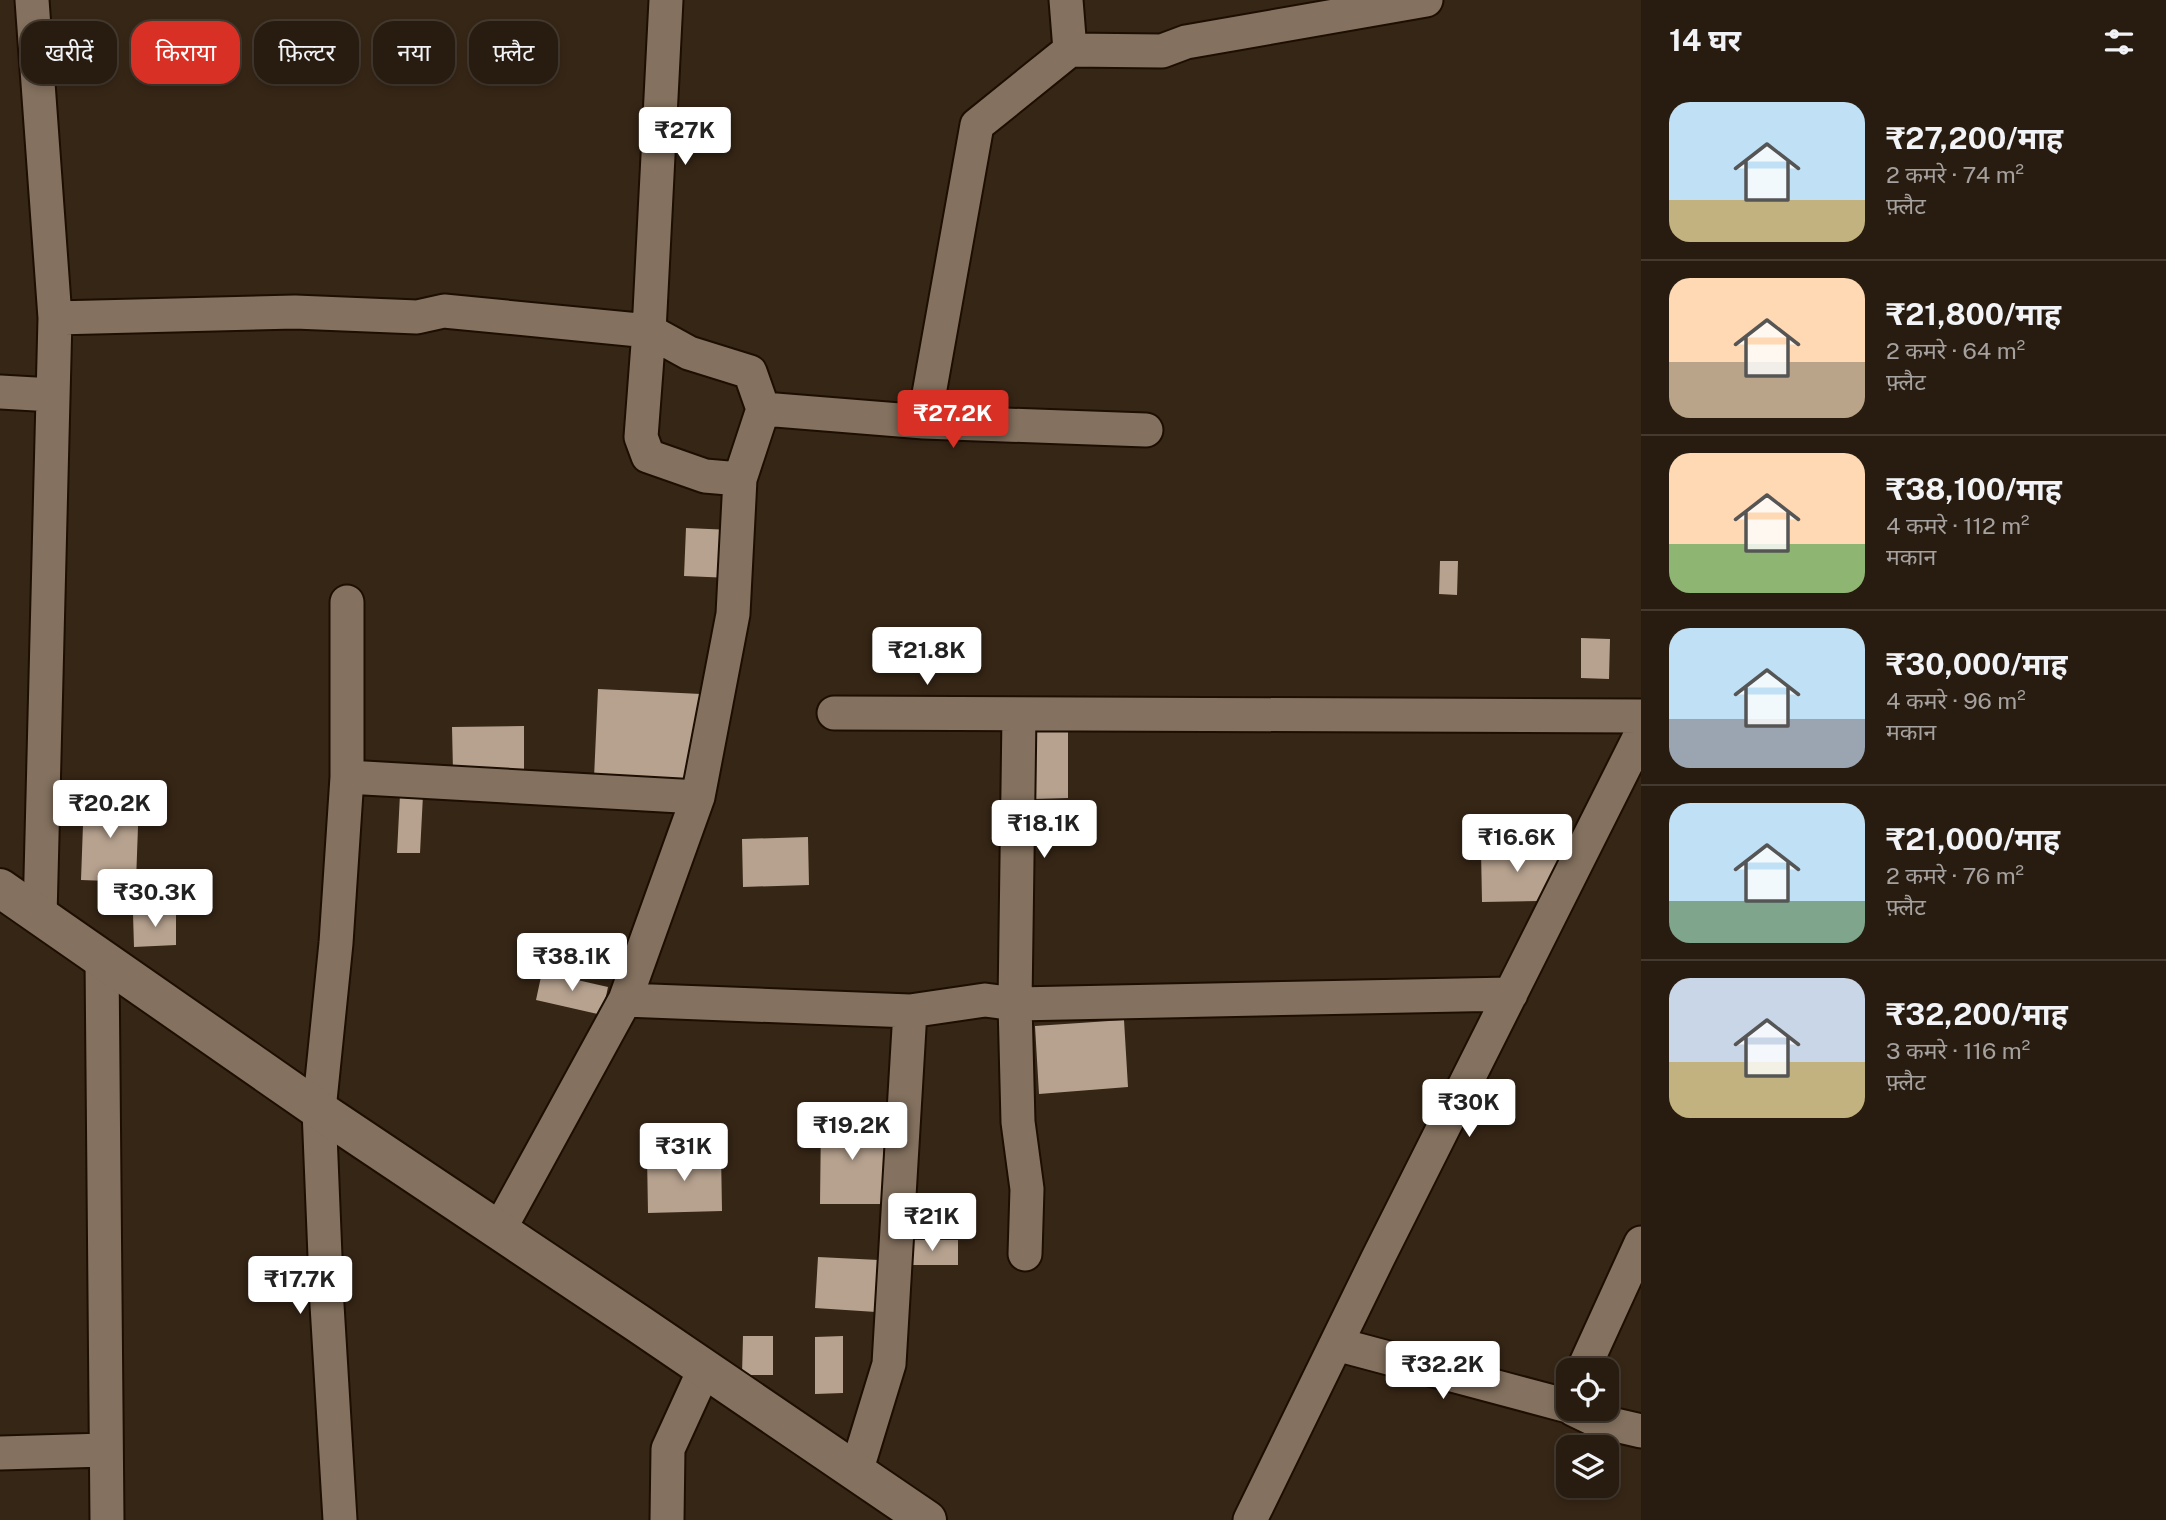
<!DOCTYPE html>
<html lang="hi">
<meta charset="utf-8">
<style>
:root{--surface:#281c10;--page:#302519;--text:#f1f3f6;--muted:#a5a19f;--line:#443a30;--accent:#d93025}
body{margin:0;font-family:"Public Sans","Noto Sans Devanagari",sans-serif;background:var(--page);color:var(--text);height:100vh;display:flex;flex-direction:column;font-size:26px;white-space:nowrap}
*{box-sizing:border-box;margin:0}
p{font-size:23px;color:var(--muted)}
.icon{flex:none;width:38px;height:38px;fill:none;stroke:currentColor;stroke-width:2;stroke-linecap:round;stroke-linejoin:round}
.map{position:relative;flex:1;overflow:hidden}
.side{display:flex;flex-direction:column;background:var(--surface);width:525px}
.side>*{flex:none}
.top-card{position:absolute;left:21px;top:21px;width:665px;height:63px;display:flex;gap:14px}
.buttons{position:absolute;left:1556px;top:1358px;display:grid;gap:14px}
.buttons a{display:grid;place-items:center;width:63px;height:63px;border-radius:14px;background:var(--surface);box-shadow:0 4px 10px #0003,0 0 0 2px var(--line);font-size:35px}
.price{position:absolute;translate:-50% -60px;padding:0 16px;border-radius:7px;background:#fff;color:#222;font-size:23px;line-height:46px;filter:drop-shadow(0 2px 4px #0008)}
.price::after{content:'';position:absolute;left:50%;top:42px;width:21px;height:16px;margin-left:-10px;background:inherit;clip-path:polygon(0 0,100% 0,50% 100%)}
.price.current{background:var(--accent);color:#fff}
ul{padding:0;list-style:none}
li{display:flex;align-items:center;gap:21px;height:175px;padding:0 28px}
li+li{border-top:2px solid var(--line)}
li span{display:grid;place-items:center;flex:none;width:196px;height:140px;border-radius:21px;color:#555}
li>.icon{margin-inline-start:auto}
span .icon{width:84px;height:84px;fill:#fffc;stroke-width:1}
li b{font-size:30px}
h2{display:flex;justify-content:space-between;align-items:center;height:84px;padding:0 28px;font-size:30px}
.tag{padding:0 24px;border-radius:21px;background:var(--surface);box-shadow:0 4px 10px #0003,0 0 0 2px var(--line);font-size:24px;line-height:63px}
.tag.current{background:var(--accent);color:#fff}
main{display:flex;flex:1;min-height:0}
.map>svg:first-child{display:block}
.building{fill:#b7a28f}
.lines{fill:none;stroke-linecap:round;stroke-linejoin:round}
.minor-casing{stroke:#1d0e02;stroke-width:37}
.tertiary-casing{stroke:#1d0e02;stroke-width:42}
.minor{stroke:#84715f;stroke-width:33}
.tertiary{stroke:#84715f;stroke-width:38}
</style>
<main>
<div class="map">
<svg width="1641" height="1520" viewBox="0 0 1641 1520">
<rect width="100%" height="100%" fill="#362616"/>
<path class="building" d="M686,528l46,2 -1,48 -47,-2z
M1440,561h18l-1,34 -18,-1z
M1581,638l29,1 -1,40 -28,-1z
M598,689l103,5 -5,89 -102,-5z
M1068,720v78l-35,1v-70z
M524,726v43l-71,2 -1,-44z
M400,794l23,1 -3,58h-23z
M84,797l55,2 -3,83 -55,-2z
M808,837l1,48 -66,2 -1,-48z
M1564,849l-25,52 -57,1 -1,-52z
M176,912v33l-42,2 -1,-33z
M542,972l66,15 -6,28 -66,-15z
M1124,1020l4,67 -89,7 -4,-68z
M821,1119l63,1 -1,84h-63z
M721,1153l1,58 -74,2 -1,-58z
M906,1240h52v25h-53z
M818,1257l61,3 -3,52 -61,-4z
M743,1336h30v39h-31z
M843,1336v57l-28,1v-57z"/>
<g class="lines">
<defs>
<path id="minor" d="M32,0l23,318 -15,598
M666,0l-17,331 -8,106 7,19 57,20 35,3
M1066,0l4,50
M55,318l240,-6 122,5 27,-6 205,20 40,22 61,19 13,37 -23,70 -7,135 -35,183 -73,203 -126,230
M0,392l53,3
M763,409l161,13 222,8
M924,422l53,-297 93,-75 92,1 24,-9 240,-42
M834,713l807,3
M1019,715l-4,289 3,118 9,67 -2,65
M347,777l351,20
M102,959l5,561
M625,1000l285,11 75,-11 30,4 496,-10
M1336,1344l232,62
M1583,1370l58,-127
M1573,1409l25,12 43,10
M0,1453l106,-3
M856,1472l33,-108 21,-353
M340,1520l-13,-215 -8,-195 17,-167 11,-166v-175
M667,1520l1,-71 37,-81
M1250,1520l128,-262 263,-524"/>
<path id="tertiary" d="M0,888l319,222 320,214 288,196"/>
</defs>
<use href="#minor" class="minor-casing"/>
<use href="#tertiary" class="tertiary-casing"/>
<use href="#minor" class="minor"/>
<use href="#tertiary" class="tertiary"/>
</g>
</svg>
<div class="buttons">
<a><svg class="icon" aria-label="locate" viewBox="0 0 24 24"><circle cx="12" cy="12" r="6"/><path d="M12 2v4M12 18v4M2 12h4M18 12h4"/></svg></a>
<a><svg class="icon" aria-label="layers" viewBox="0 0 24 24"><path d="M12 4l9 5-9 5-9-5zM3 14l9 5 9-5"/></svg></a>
</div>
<b class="price" style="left:685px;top:167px">₹27K</b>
<b class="price current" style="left:953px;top:450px">₹27.2K</b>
<b class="price" style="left:927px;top:687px">₹21.8K</b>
<b class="price" style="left:110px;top:840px">₹20.2K</b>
<b class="price" style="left:1044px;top:860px">₹18.1K</b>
<b class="price" style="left:1517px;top:874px">₹16.6K</b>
<b class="price" style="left:155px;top:929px">₹30.3K</b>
<b class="price" style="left:572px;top:993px">₹38.1K</b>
<b class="price" style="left:1469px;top:1139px">₹30K</b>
<b class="price" style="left:852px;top:1162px">₹19.2K</b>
<b class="price" style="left:684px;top:1183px">₹31K</b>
<b class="price" style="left:932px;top:1253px">₹21K</b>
<b class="price" style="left:300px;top:1316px">₹17.7K</b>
<b class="price" style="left:1443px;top:1401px">₹32.2K</b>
<div class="top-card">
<a class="tag">खरीदें</a>
<a class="tag current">किराया</a>
<a class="tag">फ़िल्टर</a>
<a class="tag">नया</a>
<a class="tag">फ़्लैट</a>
</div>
</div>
<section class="side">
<h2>14 घर<svg class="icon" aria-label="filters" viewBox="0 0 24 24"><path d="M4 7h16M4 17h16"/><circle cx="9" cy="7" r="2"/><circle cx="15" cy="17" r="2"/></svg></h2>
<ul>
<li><span style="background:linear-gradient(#bfe0f5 70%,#c2b280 0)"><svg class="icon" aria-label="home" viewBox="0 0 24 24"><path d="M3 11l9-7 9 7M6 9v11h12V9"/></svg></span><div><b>₹27,200/माह</b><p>2 कमरे · 74 m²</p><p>फ़्लैट</p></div></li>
<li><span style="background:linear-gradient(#ffd9b3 60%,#b9a48a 0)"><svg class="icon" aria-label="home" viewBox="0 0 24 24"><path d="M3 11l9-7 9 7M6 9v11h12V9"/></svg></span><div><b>₹21,800/माह</b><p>2 कमरे · 64 m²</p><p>फ़्लैट</p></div></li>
<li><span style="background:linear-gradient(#ffd9b3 65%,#8fb573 0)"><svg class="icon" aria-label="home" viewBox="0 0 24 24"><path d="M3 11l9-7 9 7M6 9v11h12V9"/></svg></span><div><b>₹38,100/माह</b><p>4 कमरे · 112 m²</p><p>मकान</p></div></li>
<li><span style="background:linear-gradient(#bfe0f5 65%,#9aa5b1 0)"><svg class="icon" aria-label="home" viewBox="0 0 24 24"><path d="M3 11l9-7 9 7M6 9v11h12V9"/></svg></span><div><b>₹30,000/माह</b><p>4 कमरे · 96 m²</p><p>मकान</p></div></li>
<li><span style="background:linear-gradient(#bfe0f5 70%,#7fa58c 0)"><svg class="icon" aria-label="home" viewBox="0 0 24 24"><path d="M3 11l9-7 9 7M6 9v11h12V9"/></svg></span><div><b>₹21,000/माह</b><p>2 कमरे · 76 m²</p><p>फ़्लैट</p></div></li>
<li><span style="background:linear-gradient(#c9d6e8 60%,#c2b280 0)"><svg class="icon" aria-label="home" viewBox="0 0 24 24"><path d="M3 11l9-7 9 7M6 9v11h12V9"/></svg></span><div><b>₹32,200/माह</b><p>3 कमरे · 116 m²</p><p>फ़्लैट</p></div></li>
</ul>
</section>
</main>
